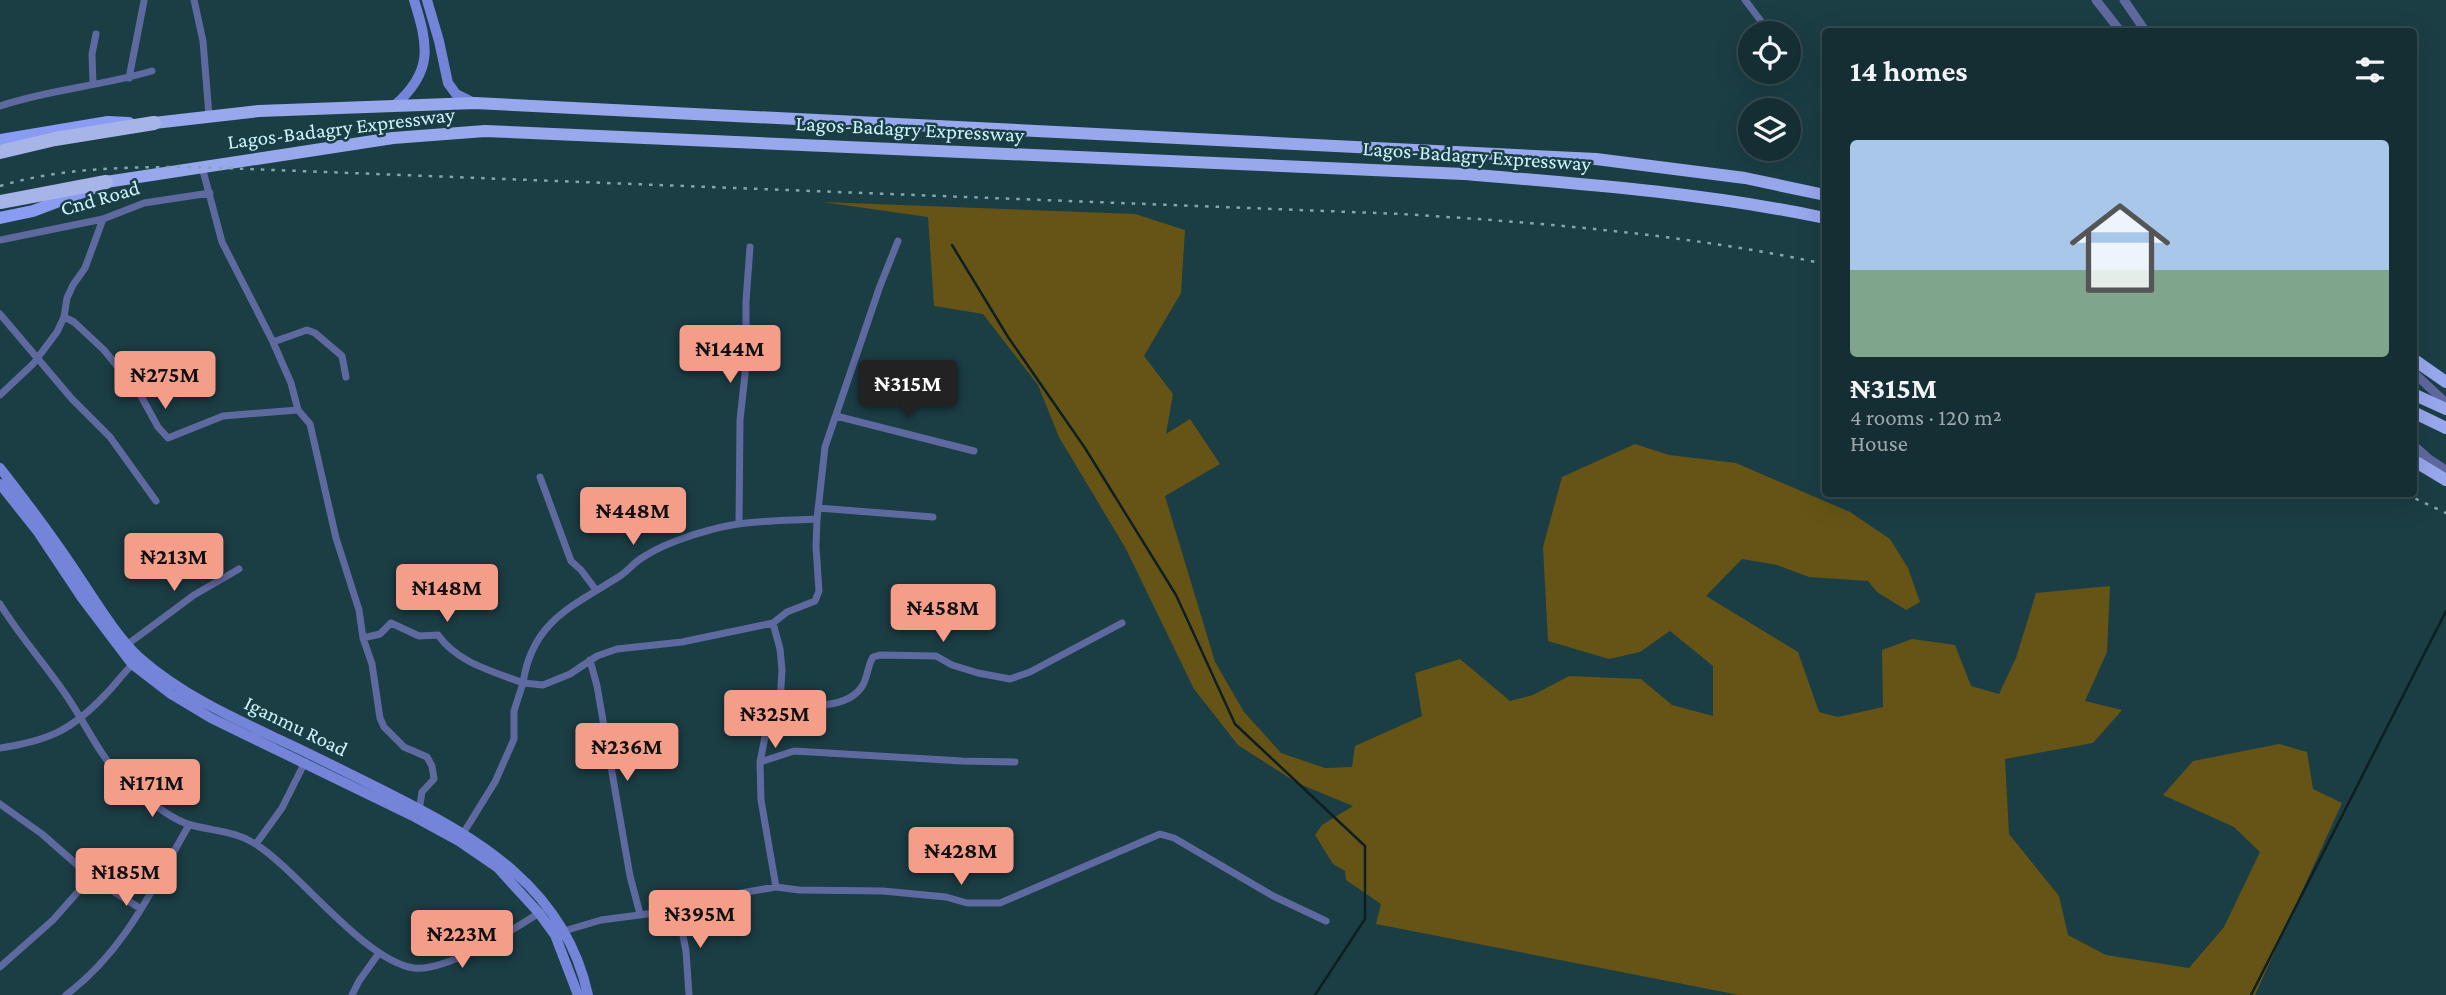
<!DOCTYPE html>
<meta charset="utf-8">
<style>
:root{--surface:#142e33;--page:#213a3f;--text:#f1f3f6;--muted:#9da8ac;--line:#334a4e;--accent:#f49e8a}
body{margin:0;font-family:"Crimson Pro",serif;background:var(--page);color:var(--text);height:100vh;display:flex;flex-direction:column;font-size:26px;white-space:nowrap}
*{box-sizing:border-box;margin:0}
p{font-size:23px;color:var(--muted)}
.icon{flex:none;width:38px;height:38px;fill:none;stroke:currentColor;stroke-width:2;stroke-linecap:round;stroke-linejoin:round}
.map{position:relative;flex:1;overflow:hidden}
.drawer{position:absolute;left:1822px;top:28px;width:595px;height:469px;display:flex;flex-direction:column;background:var(--surface);border-radius:7px;box-shadow:0 7px 28px #0002,0 0 0 2px var(--line)}
.drawer>*{flex:none}
.controls{position:absolute;left:1738px;top:21px;display:grid;gap:14px}
.controls a{display:grid;place-items:center;width:63px;height:63px;border-radius:50%;background:var(--surface);box-shadow:0 7px 28px #0002,0 0 0 2px var(--line);font-size:35px}
.price{position:absolute;translate:-50% -60px;padding:0 16px;border-radius:7px;background:var(--accent);color:#111;font-size:23px;line-height:46px;filter:drop-shadow(0 2px 4px #0008)}
.price::after{content:'';position:absolute;left:50%;top:42px;width:21px;height:16px;margin-left:-10px;background:inherit;clip-path:polygon(0 0,100% 0,50% 100%)}
.price.on{background:#222;color:#fff}
ul{padding:0;list-style:none}
li{display:grid;align-content:center;gap:14px;height:371px;padding:0 28px}
li span{display:grid;place-items:center;height:217px;border-radius:7px;color:#555}
li>.icon{margin-inline-start:auto}
span .icon{width:126px;height:126px;fill:#fffc;stroke-width:1}
li b{font-size:30px}
h2{display:flex;justify-content:space-between;align-items:center;height:84px;padding:0 28px;font-size:30px}
.map>svg:first-child{display:block}
.green{fill:#655415}
.lines{fill:none;stroke-linecap:round;stroke-linejoin:round}
.stream{stroke:#0d1f23;stroke-width:2.5}
.minor{stroke:#5e6a9f;stroke-width:7}
.tertiary{stroke:#5e6a9f;stroke-width:9}
.secondary{stroke:#7384d9;stroke-width:10}
.primary{stroke:#899cf2;stroke-width:12}
.trunk{stroke:#98a8ed;stroke-width:12}
.motorway{stroke:#a7b4e8;stroke-width:14}
.rail{stroke:#82a7af;stroke-width:2.5;stroke-dasharray:3.5 7;stroke-linecap:butt}
.labels{text-anchor:middle;stroke-width:5;stroke-linejoin:round;paint-order:stroke}
.street-label{font-size:21px;fill:#cdf4fd;stroke:#1b3d44}
</style>
<div class="map">
<svg width="2446" height="995" viewBox="0 0 2446 995">
<rect width="100%" height="100%" fill="#1b3d44"/>
<path class="green" d="M822,202l313,12 50,16 -4,63 -37,63 29,38 -7,40 24,-15 30,45 -55,32 50,166 29,50 37,41 44,15 27,-1 3,-21 67,-30 -7,-43 45,-14 50,42 23,-6 36,-19 72,3 31,26 41,11v-50l-43,-35 -30,21 -31,7 -61,-18 -5,-94 19,-70 73,-33 34,11 67,8 114,49 40,27 18,29 12,34 -14,8 -29,-18 -9,-11 -59,-4 -32,-12 -35,-6 -36,37 92,56 21,60 19,5 45,-10 -1,-57 30,-11 43,6 16,41 28,8 17,-36 20,-65 74,-7 -3,66 -22,49 37,9 -29,33 -88,16 4,75 50,62 9,39 38,20 83,13 35,-41 36,-75 -26,-25 -71,-32 30,-34 86,-17 28,8 6,37 29,14 -87,192h-516l-363,-71 5,-20 -35,-24 -1,-9 -12,-7 -18,-29 7,-10 31,-19 -56,-23 -59,-38 -44,-56 -68,-140 -67,-112 -21,-52 -55,-71 -49,-8 -6,-89z"/>
<g class="lines">
<path class="stream" d="M952,245l56,92 77,111 91,147 59,129 130,122v73l-50,76
M2251,995l195,-384"/>
<path class="minor" d="M194,0l9,41 6,75
M1745,0l25,33
M1788,58l1,1
M129,78l15,-77
M93,84l-1,-30 4,-20
M0,106c50,-17 102,-20 152,-35
M202,167l20,75 51,100 18,41 7,27 12,14 26,114 23,72 4,28 9,26 8,54 4,9 20,20 23,10 5,9 2,13 -12,13 -3,19
M0,240l103,-21 41,-16 66,-10
M0,314l72,85 38,38 46,64
M64,317l10,5 30,28 37,46 17,31 10,11 55,-22 75,-6
M273,342l34,-12 8,3 27,23 4,21
M0,395l33,-31 24,-32 7,-15 3,-19 6,-13 12,-17 18,-49
M836,416l138,35
M540,477l31,84 10,9 15,20
M818,508l115,9
M739,523l1,-103 6,-55v-64l4,-54
M0,604c20,33 47,62 68,94 19,28 33,61 57,83 16,14 46,39 66,44 22,6 46,6 66,20 43,28 108,116 157,123 31,4 99,-38 125,-55
M773,623l7,26 2,21 -2,33 -12,19 -8,40 1,38 15,87
M363,638l17,-4 11,-11 28,13 19,-1c20,28 54,36 85,48 9,-62 50,-77 97,-107 9,-6 15,-15 25,-20 17,-11 45,-21 65,-26 34,-10 71,-9 107,-11
M128,644l66,-49 45,-26
M590,660l7,26 33,190 10,38
M780,703c25,2 63,8 81,-15 7,-9 6,-22 12,-31l7,-2 56,1 16,9 26,8 32,6 20,-7 92,-49
M0,748c47,-7 71,-17 105,-53 10,-10 18,-22 29,-32
M760,762l34,-11 168,10 53,1
M0,804l42,30 49,43 50,32
M464,832l31,-50 19,-43v-28l9,-28 20,2 27,-11 27,-18 20,-7 65,-7 91,-19 14,-11 28,-11 4,-10 -3,-44 1,-28 8,-72 55,-161 18,-45
M256,844l26,-36 23,-46
M678,910l8,41 3,44
M564,931l37,-11 77,-10 63,-17 35,-6 23,3 84,1 63,6 21,6h33l160,-69 14,4 99,58 53,25
M0,967l53,-47 38,-43
M66,995c60,-45 87,-108 123,-170
M352,995l7,-14 20,-28"/>
<path class="tertiary" d="M2096,0l25,32
M2124,0l22,32
M2413,372l33,31
M2413,445l16,14 17,11"/>
<path class="secondary" d="M427,0l12,41 9,42 8,11 16,8
M395,105c39,-34 33,-60 19,-105
M0,468c25,32 49,64 72,98 19,28 44,71 69,93 40,35 90,58 137,80 39,18 76,37 114,56 89,45 173,94 196,200
M0,484l38,48 44,66 50,66 39,30 40,24 204,99 44,24 38,26 42,46 16,22 23,60"/>
<path class="primary" d="M0,140l108,-18 21,1
M0,218l33,-7 66,-25"/>
<path class="trunk" d="M154,123l105,-12 216,-8 1121,56 149,19 80,17
M106,182l287,-44 92,-7 979,43c121,10 242,19 361,44
M2413,359l33,23
M2413,394l33,15
M2413,412l33,16
M2413,460l33,20"/>
<path class="motorway" d="M0,152l55,-13 99,-16
M0,202l106,-20"/>
<path class="rail" d="M0,186c64,-19 130,-19 197,-19l1205,47c142,9 284,20 423,50
M2406,494l40,19"/>
</g>
<g class="labels">
<g class="street-label">
<text transform="translate(341 128) rotate(-7)" y="7">Lagos-Badagry Expressway</text>
<text transform="translate(910 129) rotate(3)" y="7">Lagos-Badagry Expressway</text>
<text transform="translate(1477 156) rotate(4)" y="7">Lagos-Badagry Expressway</text>
<text transform="translate(100 198) rotate(-16)" y="7">Cnd Road</text>
<text transform="translate(296 726) rotate(26)" y="7">Iganmu Road</text>
</g>
</g>
</svg>
<div class="controls">
<a><svg class="icon" aria-label="locate" viewBox="0 0 24 24"><circle cx="12" cy="12" r="6"/><path d="M12 2v4M12 18v4M2 12h4M18 12h4"/></svg></a>
<a><svg class="icon" aria-label="layers" viewBox="0 0 24 24"><path d="M12 4l9 5-9 5-9-5zM3 14l9 5 9-5"/></svg></a>
</div>
<b class="price" style="left:730px;top:385px">₦144M</b>
<b class="price" style="left:165px;top:411px">₦275M</b>
<b class="price on" style="left:908px;top:420px">₦315M</b>
<b class="price" style="left:633px;top:547px">₦448M</b>
<b class="price" style="left:174px;top:593px">₦213M</b>
<b class="price" style="left:447px;top:624px">₦148M</b>
<b class="price" style="left:943px;top:644px">₦458M</b>
<b class="price" style="left:775px;top:750px">₦325M</b>
<b class="price" style="left:627px;top:783px">₦236M</b>
<b class="price" style="left:152px;top:819px">₦171M</b>
<b class="price" style="left:961px;top:887px">₦428M</b>
<b class="price" style="left:126px;top:908px">₦185M</b>
<b class="price" style="left:700px;top:950px">₦395M</b>
<b class="price" style="left:462px;top:970px">₦223M</b>
<section class="drawer">
<h2>14 homes<svg class="icon" aria-label="filters" viewBox="0 0 24 24"><path d="M4 7h16M4 17h16"/><circle cx="9" cy="7" r="2"/><circle cx="15" cy="17" r="2"/></svg></h2>
<ul>
<li><span style="background:linear-gradient(#a9c7e8 60%,#7fa58c 0)"><svg class="icon" aria-label="home" viewBox="0 0 24 24"><path d="M3 11l9-7 9 7M6 9v11h12V9"/></svg></span><div><b>₦315M</b><p>4 rooms · 120 m²</p><p>House</p></div></li>
</ul>
</section>
</div>
